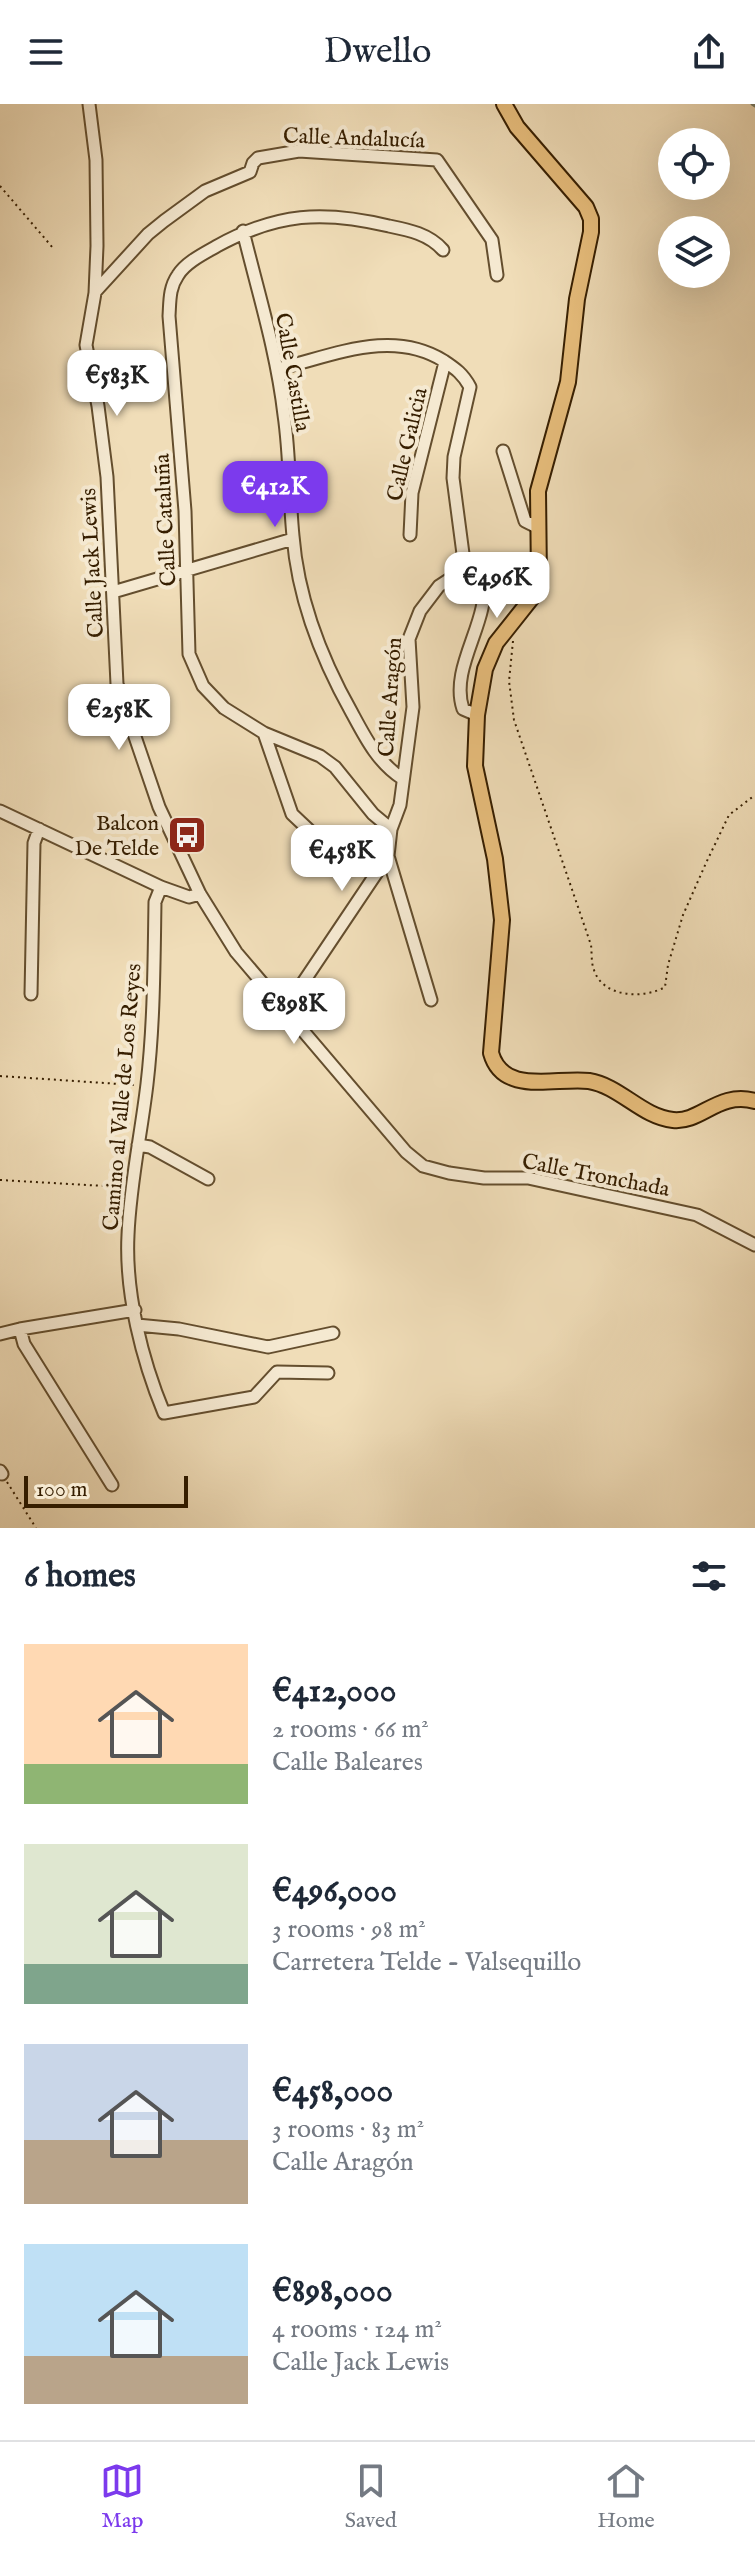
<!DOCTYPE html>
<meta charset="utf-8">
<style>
:root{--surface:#fff;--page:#f6f6f7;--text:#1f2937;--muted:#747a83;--line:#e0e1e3;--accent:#7c3aed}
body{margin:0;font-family:"IM FELL English",serif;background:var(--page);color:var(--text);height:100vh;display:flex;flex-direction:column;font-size:30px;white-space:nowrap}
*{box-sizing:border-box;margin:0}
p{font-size:26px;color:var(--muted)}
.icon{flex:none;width:44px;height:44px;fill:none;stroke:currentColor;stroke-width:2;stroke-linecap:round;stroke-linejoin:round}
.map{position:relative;height:1424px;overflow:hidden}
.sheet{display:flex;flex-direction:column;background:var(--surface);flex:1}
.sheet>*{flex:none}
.fabs{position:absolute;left:658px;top:24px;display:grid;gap:16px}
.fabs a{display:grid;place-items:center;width:72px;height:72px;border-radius:50%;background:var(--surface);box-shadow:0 8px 32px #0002;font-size:40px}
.scale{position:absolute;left:24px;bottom:20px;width:164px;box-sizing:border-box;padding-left:8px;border:4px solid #361e00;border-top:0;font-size:22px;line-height:28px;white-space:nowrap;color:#361e00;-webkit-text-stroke:6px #f5e9d1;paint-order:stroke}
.price{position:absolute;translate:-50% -68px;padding:0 18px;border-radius:16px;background:#fff;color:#222;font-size:26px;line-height:52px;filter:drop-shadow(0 2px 4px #0008)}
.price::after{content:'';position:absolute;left:50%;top:48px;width:24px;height:18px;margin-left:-12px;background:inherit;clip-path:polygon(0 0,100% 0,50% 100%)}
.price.selected{background:var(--accent);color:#fff}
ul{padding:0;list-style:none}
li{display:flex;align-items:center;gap:24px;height:200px;padding:0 24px}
li span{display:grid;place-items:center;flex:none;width:224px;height:160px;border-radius:0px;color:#555}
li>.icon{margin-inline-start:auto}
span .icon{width:96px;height:96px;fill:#fffc;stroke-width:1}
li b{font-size:34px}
h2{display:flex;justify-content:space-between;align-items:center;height:96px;padding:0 24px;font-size:34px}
header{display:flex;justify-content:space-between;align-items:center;height:104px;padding:0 24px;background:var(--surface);font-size:36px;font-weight:600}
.tabs{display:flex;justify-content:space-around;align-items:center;height:112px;border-top:2px solid var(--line);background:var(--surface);font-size:22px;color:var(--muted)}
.tabs a{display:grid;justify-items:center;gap:4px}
.tabs .selected{color:var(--accent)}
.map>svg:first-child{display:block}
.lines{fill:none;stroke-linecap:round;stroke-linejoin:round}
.stream{stroke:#727d6a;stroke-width:3}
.minor-casing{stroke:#644e2e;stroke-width:15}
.major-casing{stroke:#361e00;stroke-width:18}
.path{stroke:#361e00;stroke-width:2;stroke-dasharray:2 4;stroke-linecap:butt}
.minor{stroke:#f5e9d1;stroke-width:11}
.major{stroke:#e8be7c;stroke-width:14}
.labels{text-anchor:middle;stroke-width:8;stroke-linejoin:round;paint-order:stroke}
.street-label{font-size:22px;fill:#361e00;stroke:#f5e9d1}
.poi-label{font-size:22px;fill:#361e00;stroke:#f5e9d1;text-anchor:end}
</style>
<header><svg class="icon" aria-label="menu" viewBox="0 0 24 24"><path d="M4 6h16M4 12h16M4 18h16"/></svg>Dwello<svg class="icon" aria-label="share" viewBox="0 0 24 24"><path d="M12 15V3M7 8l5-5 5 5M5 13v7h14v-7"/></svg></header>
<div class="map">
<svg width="755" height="1424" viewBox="0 0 755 1424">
<rect width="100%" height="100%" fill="#f0ddb8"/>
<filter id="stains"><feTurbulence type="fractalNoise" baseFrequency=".0025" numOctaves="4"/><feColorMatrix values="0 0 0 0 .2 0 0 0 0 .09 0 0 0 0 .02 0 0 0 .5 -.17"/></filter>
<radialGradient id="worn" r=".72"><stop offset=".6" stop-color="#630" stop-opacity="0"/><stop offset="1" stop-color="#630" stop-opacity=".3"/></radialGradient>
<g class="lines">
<path class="stream" d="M752,0l3,2"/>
<defs>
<path id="minor" d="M89,0l7,56 1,86 -2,47 -9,52 12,61 9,71 10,207 42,123 41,87 36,58 170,200 17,14 26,7 35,5h44l169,37 58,30
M243,127c15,61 34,122 41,184 6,40 5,81 9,121 5,63 28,122 59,177 14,26 26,50 51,66
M95,188l53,-58 16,-13 41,-30 45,-19 3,-9 5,-5 41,-7 138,9 55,80 5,35
M277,265c56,-13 114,-41 167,-8 12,8 19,13 26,26l-16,70 -1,21 12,91
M503,347l22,70 14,7
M410,431l2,-42 33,-131
M465,465l10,3 10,10c-1,9 -1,18 -3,26 -7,33 -30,68 -19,101l14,6
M113,488l180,-53
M264,629l28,81 18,17
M0,707l161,76 28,10 11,-3
M391,725l-18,-15 -38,-47 -15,-11 -56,-23 -40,-25 -21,-22 -14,-32 -4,-143 -16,-195c1,-15 0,-28 9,-41 8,-13 27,-22 39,-29 60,-33 106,-36 172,-20 20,4 40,8 54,24
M388,752l43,144
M161,783l-6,15c-1,61 -1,122 -8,182 -6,51 -17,100 -19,151 -3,58 14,125 36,178l90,-16 23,-25 51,1
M31,890l3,-151 5,-14
M286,904l102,-152 3,-27 9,-24 13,-98 -4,-68 11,-28 19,-25 26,-17
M138,1041l12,2 58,32
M137,1221l42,4 89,18 65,-14
M0,1230l20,-5
M0,1367l2,3
M112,1381l-88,-141 -4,-15 115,-19"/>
<path id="major" d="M504,0l13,23 69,80 5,12v13l-14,67 -9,83 -30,109 1,88 -8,20 -35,44 -11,26 -8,46 -2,51 20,93 7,61 -11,133c12,43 64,24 98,28 31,5 53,36 84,39 28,3 45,-29 82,-19"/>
</defs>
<use href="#minor" class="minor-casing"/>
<use href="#major" class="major-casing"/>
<path class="path" d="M0,82l53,62
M513,537l-4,40 5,39 77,225c1,8 0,18 3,25 9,28 50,29 71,17l3,-22 15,-50 23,-52 23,-48 26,-20
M0,972l134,9
M0,1076l122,7
M7,1378l29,46"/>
<use href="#minor" class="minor"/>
<use href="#major" class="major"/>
</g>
<defs>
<symbol id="bus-square" viewBox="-11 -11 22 22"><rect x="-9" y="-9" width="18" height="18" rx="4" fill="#8f2418" stroke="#f5e9d1"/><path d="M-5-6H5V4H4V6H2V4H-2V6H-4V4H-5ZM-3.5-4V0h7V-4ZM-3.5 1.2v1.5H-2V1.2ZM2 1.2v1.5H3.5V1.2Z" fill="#fff"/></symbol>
</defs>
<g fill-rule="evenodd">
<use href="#bus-square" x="165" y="709" width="44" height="44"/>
</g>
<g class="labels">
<g class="street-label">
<text transform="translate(354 33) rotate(2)" y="8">Calle Andalucía</text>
<text transform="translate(294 268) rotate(80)" y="8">Calle Castilla</text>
<text transform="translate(406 340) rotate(-77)" y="8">Calle Galicia</text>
<text transform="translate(164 416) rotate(-93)" y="8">Calle Cataluña</text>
<text transform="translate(91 459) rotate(-93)" y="8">Calle Jack Lewis</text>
<text transform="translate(389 593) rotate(-86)" y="8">Calle Aragón</text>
<text transform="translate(121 993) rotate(-85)" y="8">Camino al Valle de Los Reyes</text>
<text transform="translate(596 1070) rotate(11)" y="8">Calle Tronchada</text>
</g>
<g class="poi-label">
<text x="159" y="726">Balcon<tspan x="159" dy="25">De Telde</tspan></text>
</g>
</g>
<rect width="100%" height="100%" filter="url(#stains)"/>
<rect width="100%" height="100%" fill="url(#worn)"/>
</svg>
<div class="fabs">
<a><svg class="icon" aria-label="locate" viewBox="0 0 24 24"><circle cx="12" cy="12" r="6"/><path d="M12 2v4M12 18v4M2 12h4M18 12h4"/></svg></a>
<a><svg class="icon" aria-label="layers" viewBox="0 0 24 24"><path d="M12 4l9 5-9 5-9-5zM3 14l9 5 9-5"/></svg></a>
</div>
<div class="scale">100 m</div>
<b class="price" style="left:117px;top:314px">€583K</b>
<b class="price selected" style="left:275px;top:425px">€412K</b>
<b class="price" style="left:497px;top:516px">€496K</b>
<b class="price" style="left:119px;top:648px">€258K</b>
<b class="price" style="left:342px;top:789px">€458K</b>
<b class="price" style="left:294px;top:942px">€898K</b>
</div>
<section class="sheet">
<h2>6 homes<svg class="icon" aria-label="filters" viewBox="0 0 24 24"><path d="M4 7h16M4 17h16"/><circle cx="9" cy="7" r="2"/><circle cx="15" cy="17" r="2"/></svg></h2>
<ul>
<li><span style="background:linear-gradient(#ffd9b3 75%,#8fb573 0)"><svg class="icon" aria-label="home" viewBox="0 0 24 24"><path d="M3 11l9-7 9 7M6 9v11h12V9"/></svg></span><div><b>€412,000</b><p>2 rooms · 66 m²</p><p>Calle Baleares</p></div></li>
<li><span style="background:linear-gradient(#dfe7d0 75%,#7fa58c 0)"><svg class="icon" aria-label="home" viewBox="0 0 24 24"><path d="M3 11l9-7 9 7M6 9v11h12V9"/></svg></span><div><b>€496,000</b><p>3 rooms · 98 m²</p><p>Carretera Telde - Valsequillo</p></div></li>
<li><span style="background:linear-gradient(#c9d6e8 60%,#b9a48a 0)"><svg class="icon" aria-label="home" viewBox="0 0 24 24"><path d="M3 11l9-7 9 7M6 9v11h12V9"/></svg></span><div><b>€458,000</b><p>3 rooms · 83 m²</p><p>Calle Aragón</p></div></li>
<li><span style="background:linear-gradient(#bfe0f5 70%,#b9a48a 0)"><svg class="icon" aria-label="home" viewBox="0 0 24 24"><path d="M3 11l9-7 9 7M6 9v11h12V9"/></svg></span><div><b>€898,000</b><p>4 rooms · 124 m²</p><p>Calle Jack Lewis</p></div></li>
</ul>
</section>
<nav class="tabs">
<a class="selected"><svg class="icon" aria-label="map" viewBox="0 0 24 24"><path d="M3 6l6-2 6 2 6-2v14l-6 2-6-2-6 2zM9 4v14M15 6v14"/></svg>Map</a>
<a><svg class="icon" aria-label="saved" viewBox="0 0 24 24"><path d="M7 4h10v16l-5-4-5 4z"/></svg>Saved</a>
<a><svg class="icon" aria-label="home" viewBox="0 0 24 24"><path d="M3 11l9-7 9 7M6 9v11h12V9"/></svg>Home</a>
</nav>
